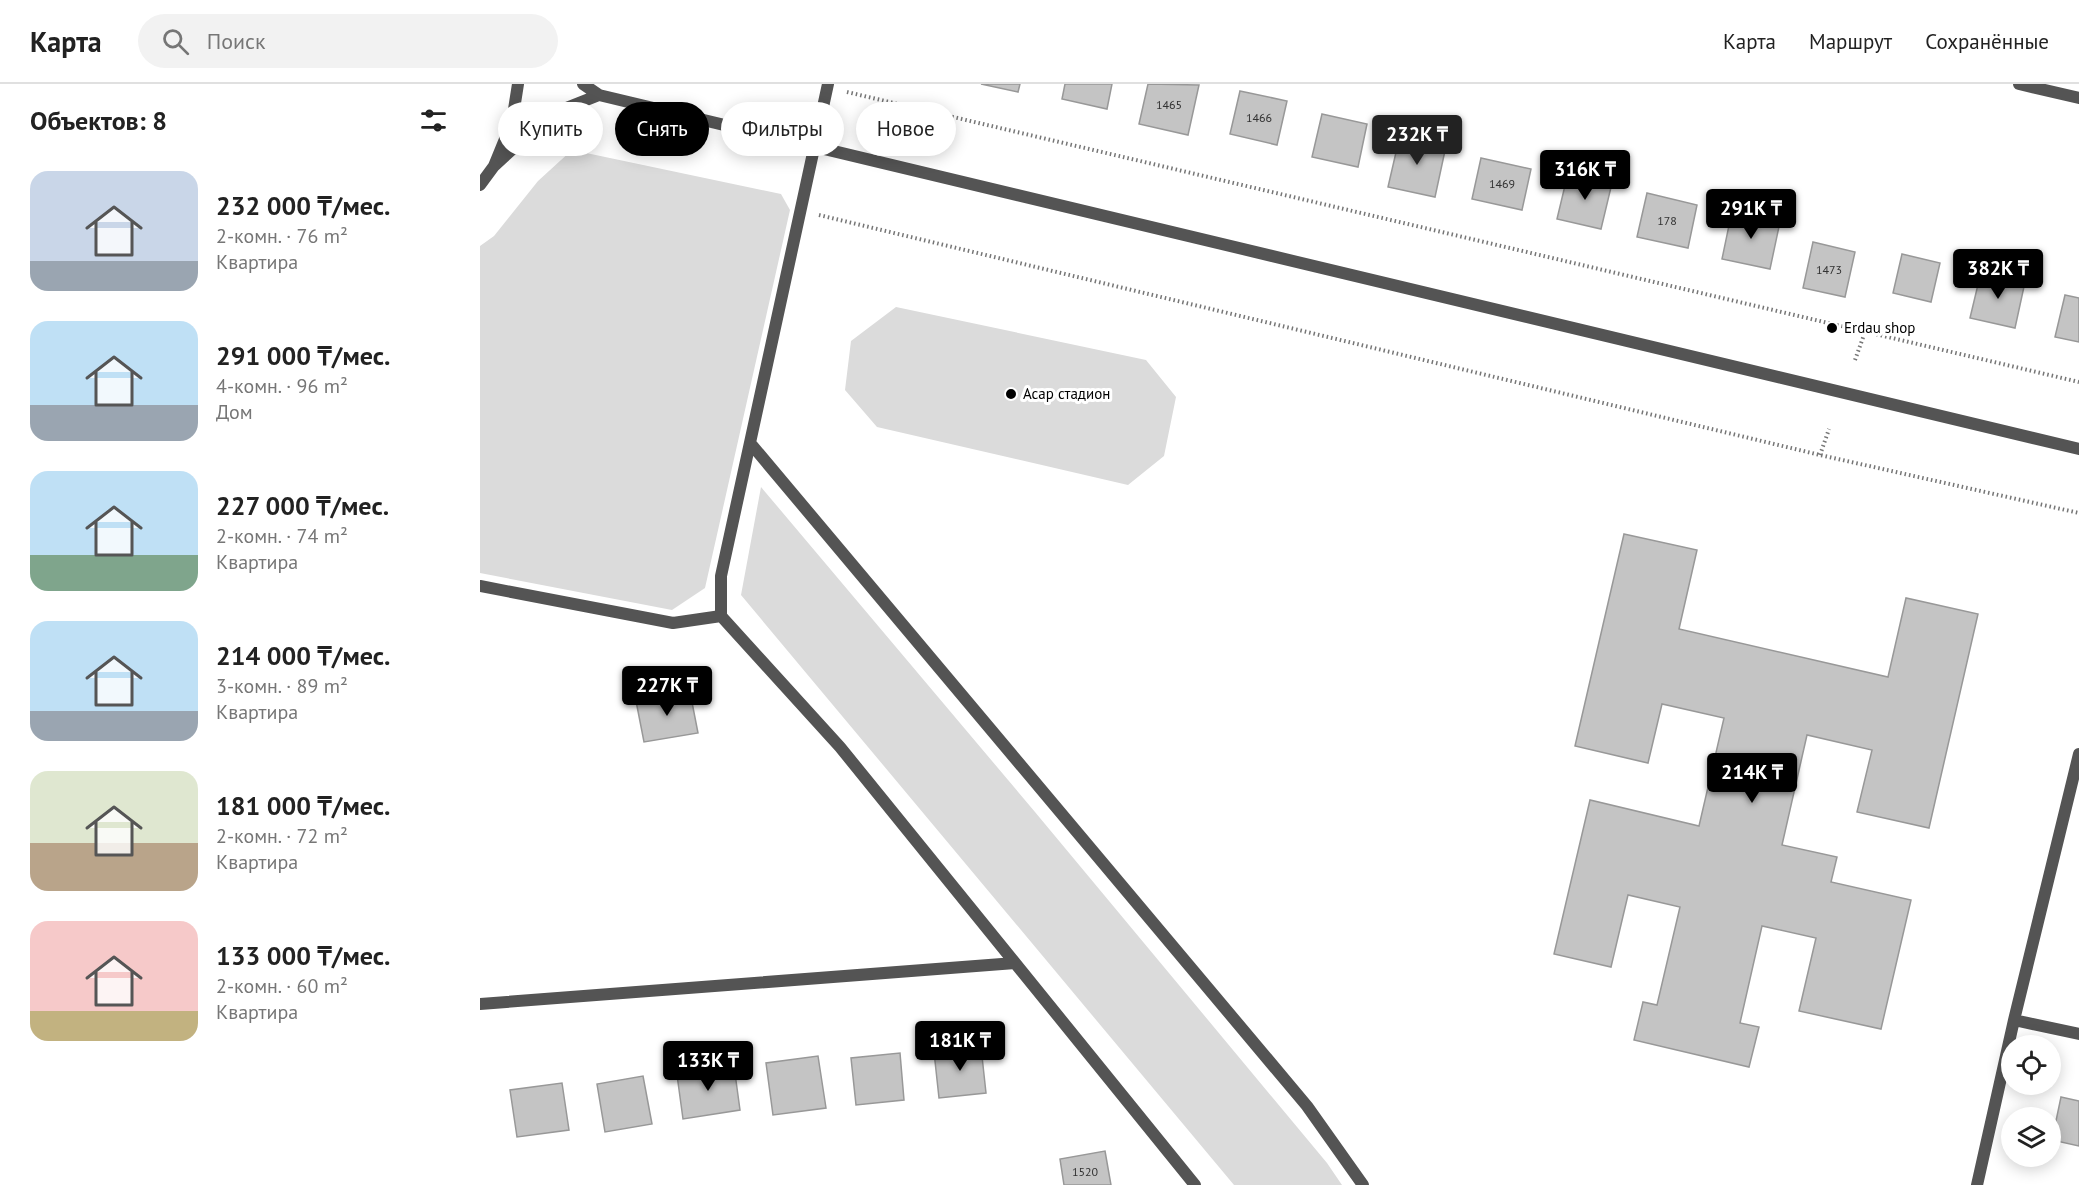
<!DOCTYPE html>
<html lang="ru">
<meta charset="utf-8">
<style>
:root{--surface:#fff;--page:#f2f2f2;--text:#222;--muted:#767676;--line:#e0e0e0;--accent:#000}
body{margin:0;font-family:"PT Sans",sans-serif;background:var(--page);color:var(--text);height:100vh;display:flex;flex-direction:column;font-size:22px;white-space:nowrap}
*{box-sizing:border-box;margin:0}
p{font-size:20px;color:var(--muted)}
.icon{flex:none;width:33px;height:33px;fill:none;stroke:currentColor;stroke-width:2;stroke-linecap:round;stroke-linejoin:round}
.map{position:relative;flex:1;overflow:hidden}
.drawer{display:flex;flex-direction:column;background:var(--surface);width:480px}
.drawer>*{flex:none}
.top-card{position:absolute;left:18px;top:18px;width:570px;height:54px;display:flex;gap:12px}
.fabs{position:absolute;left:1521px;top:951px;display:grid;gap:12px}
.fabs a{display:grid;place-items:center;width:60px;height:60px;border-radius:50%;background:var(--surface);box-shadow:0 3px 15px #0003;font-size:30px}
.price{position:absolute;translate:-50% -51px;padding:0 14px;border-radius:6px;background:var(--accent);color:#fff;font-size:20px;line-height:39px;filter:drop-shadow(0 2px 3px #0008)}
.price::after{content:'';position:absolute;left:50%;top:36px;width:18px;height:14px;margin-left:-9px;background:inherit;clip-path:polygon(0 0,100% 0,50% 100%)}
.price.active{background:#222;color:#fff}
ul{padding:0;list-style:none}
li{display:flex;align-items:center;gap:18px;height:150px;padding:0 30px}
li span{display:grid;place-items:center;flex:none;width:168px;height:120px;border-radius:18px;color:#555}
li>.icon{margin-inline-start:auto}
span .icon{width:72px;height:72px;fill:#fffc;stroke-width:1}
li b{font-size:26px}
h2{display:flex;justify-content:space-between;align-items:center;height:72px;padding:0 30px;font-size:26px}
.chip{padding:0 21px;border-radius:27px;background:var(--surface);box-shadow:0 3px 15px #0003;font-size:21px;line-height:54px}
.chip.active{background:var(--accent);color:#fff}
header{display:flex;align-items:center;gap:36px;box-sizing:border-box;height:84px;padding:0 30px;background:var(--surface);border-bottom:2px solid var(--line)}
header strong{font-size:28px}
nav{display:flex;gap:33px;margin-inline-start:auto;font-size:21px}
.search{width:420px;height:54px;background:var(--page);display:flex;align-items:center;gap:15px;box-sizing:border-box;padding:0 21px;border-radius:33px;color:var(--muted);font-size:22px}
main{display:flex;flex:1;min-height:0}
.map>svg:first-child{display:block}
.green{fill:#dbdbdb}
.building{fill:#c4c4c4;stroke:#989898;stroke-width:1.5}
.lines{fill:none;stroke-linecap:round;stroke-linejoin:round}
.path{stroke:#767676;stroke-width:4;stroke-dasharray:1.5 3;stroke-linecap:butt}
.minor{stroke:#545454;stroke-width:12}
.tertiary{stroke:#545454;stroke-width:12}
.poi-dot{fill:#000;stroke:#fff;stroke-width:2}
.labels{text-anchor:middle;stroke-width:6;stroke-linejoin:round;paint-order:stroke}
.number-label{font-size:12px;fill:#313131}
.poi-label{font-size:15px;fill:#000;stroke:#fff;text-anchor:start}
</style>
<header>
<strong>Карта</strong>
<div class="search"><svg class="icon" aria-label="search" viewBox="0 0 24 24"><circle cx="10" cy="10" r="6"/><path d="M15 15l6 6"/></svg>Поиск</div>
<nav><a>Карта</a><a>Маршрут</a><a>Сохранённые</a></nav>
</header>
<main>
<section class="drawer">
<h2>Объектов: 8<svg class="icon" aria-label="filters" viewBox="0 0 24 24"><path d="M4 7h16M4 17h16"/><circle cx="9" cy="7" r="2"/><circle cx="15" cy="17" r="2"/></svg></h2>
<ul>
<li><span style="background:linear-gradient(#c9d6e8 75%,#9aa5b1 0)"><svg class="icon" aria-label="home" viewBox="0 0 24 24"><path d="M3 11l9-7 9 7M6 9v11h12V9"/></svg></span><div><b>232 000 ₸/мес.</b><p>2-комн. · 76 m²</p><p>Квартира</p></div></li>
<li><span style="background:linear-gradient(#bfe0f5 70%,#9aa5b1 0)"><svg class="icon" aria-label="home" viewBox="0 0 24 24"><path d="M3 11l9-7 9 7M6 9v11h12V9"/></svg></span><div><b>291 000 ₸/мес.</b><p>4-комн. · 96 m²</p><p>Дом</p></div></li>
<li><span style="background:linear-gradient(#bfe0f5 70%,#7fa58c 0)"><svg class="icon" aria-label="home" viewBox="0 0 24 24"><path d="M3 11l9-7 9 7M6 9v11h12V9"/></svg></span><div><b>227 000 ₸/мес.</b><p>2-комн. · 74 m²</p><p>Квартира</p></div></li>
<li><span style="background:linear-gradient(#bfe0f5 75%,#9aa5b1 0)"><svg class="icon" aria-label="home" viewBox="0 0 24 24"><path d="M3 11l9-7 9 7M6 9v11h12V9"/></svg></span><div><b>214 000 ₸/мес.</b><p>3-комн. · 89 m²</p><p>Квартира</p></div></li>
<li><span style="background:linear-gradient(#dfe7d0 60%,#b9a48a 0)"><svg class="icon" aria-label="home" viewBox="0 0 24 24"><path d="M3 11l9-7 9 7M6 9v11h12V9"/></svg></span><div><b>181 000 ₸/мес.</b><p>2-комн. · 72 m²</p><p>Квартира</p></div></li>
<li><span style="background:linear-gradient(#f6c9c9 75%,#c2b280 0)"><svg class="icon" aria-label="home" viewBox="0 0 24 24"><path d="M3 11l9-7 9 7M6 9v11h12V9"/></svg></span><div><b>133 000 ₸/мес.</b><p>2-комн. · 60 m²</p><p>Квартира</p></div></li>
</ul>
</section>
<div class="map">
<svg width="1599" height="1101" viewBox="0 0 1599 1101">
<rect width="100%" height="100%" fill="#fff"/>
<path class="green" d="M92,66l209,44 9,16 -85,378 -33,22 -192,-37v-327l14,-10 44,-55z
M416,223l250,53 30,37 -12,59 -36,29 -251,-58 -32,-37 6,-49z
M281,403l274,325 292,351 15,22h-108l-493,-590z"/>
<path class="building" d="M501,0h39l-2,8z
M585,0h47l-5,25 -45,-10z
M668,0l51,1 -11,50 -49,-11z
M760,7l47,10 -10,44 -47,-11z
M842,30l45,10 -9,43 -46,-10z
M920,51l46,11 -11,51 -47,-10z
M1001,74l50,11 -9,41 -50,-11z
M1088,89l44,10 -11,46 -44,-10z
M1167,109l50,12 -9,43 -51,-11z
M1252,127l48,11 -10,47 -48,-10z
M1333,158l42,10 -10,45 -42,-9z
M1422,170l38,9 -9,39 -38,-9z
M1501,188l44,10 -10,46 -45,-10z
M1585,211l14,3v44l-24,-5z
M1144,450l73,16 -18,79 209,48 18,-79 72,16 -49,214 -72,-16 15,-62 -65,-15 -25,110 55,12 -6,25 80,18 -30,129 -82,-18 17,-73 -54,-12 -22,97 19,4 -10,40 -115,-27 9,-38 14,3 23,-98 -52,-12 -17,72 -57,-13 36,-154 109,26 25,-108 -62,-14 -14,59 -73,-17z
M210,608l8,41 -54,9 -8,-41z
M501,963l5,46 -47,5 -5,-46z
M420,969l4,47 -48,5 -5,-47z
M338,972l8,52 -53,7 -7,-52z
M254,982l6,44 -57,9 -6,-44z
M163,992l9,48 -47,8 -8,-48z
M82,999l7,47 -52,7 -7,-47z
M1581,1013l18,4v45l-27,-6z
M625,1067l6,34h-47l-4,-26z"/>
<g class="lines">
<path class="path" d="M367,8l1232,290
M339,131l1001,240 259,58
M1375,276l10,-28
M1340,371l9,-26"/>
<path class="minor" d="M348,0l-107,492v40l119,131 355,438
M1539,0l60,14
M271,360l556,662 56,79
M0,502l193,37 48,-7
M0,920l535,-41
M1534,936l65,14
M1497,1101l37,-165 65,-266"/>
<path class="tertiary" d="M103,0l16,11 1480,354
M14,82l57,-52 48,-19
M0,101l14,-19 18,-44 6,-38"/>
</g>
<g class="poi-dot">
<circle cx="1352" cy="244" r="6"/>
<circle cx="531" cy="310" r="6"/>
</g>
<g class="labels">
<g class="number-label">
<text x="689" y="25">1465</text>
<text x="779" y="38">1466</text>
<text x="1022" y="104">1469</text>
<text x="1187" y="141">178</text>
<text x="1349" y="190">1473</text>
<text x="605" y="1092">1520</text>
</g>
<g class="poi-label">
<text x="1364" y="249">Erdau shop</text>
<text x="543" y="315">Асар стадион</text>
</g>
</g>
</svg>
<div class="fabs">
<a><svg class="icon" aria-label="locate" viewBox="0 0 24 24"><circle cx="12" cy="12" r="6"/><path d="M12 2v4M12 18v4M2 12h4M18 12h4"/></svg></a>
<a><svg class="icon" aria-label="layers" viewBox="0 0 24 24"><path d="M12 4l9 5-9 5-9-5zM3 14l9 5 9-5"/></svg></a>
</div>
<b class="price active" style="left:937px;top:82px">232K ₸</b>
<b class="price" style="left:1105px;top:117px">316K ₸</b>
<b class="price" style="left:1271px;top:156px">291K ₸</b>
<b class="price" style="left:1518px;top:216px">382K ₸</b>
<b class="price" style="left:187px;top:633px">227K ₸</b>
<b class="price" style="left:1272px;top:720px">214K ₸</b>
<b class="price" style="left:480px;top:988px">181K ₸</b>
<b class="price" style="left:228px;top:1008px">133K ₸</b>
<div class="top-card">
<a class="chip">Купить</a>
<a class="chip active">Снять</a>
<a class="chip">Фильтры</a>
<a class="chip">Новое</a>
</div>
</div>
</main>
